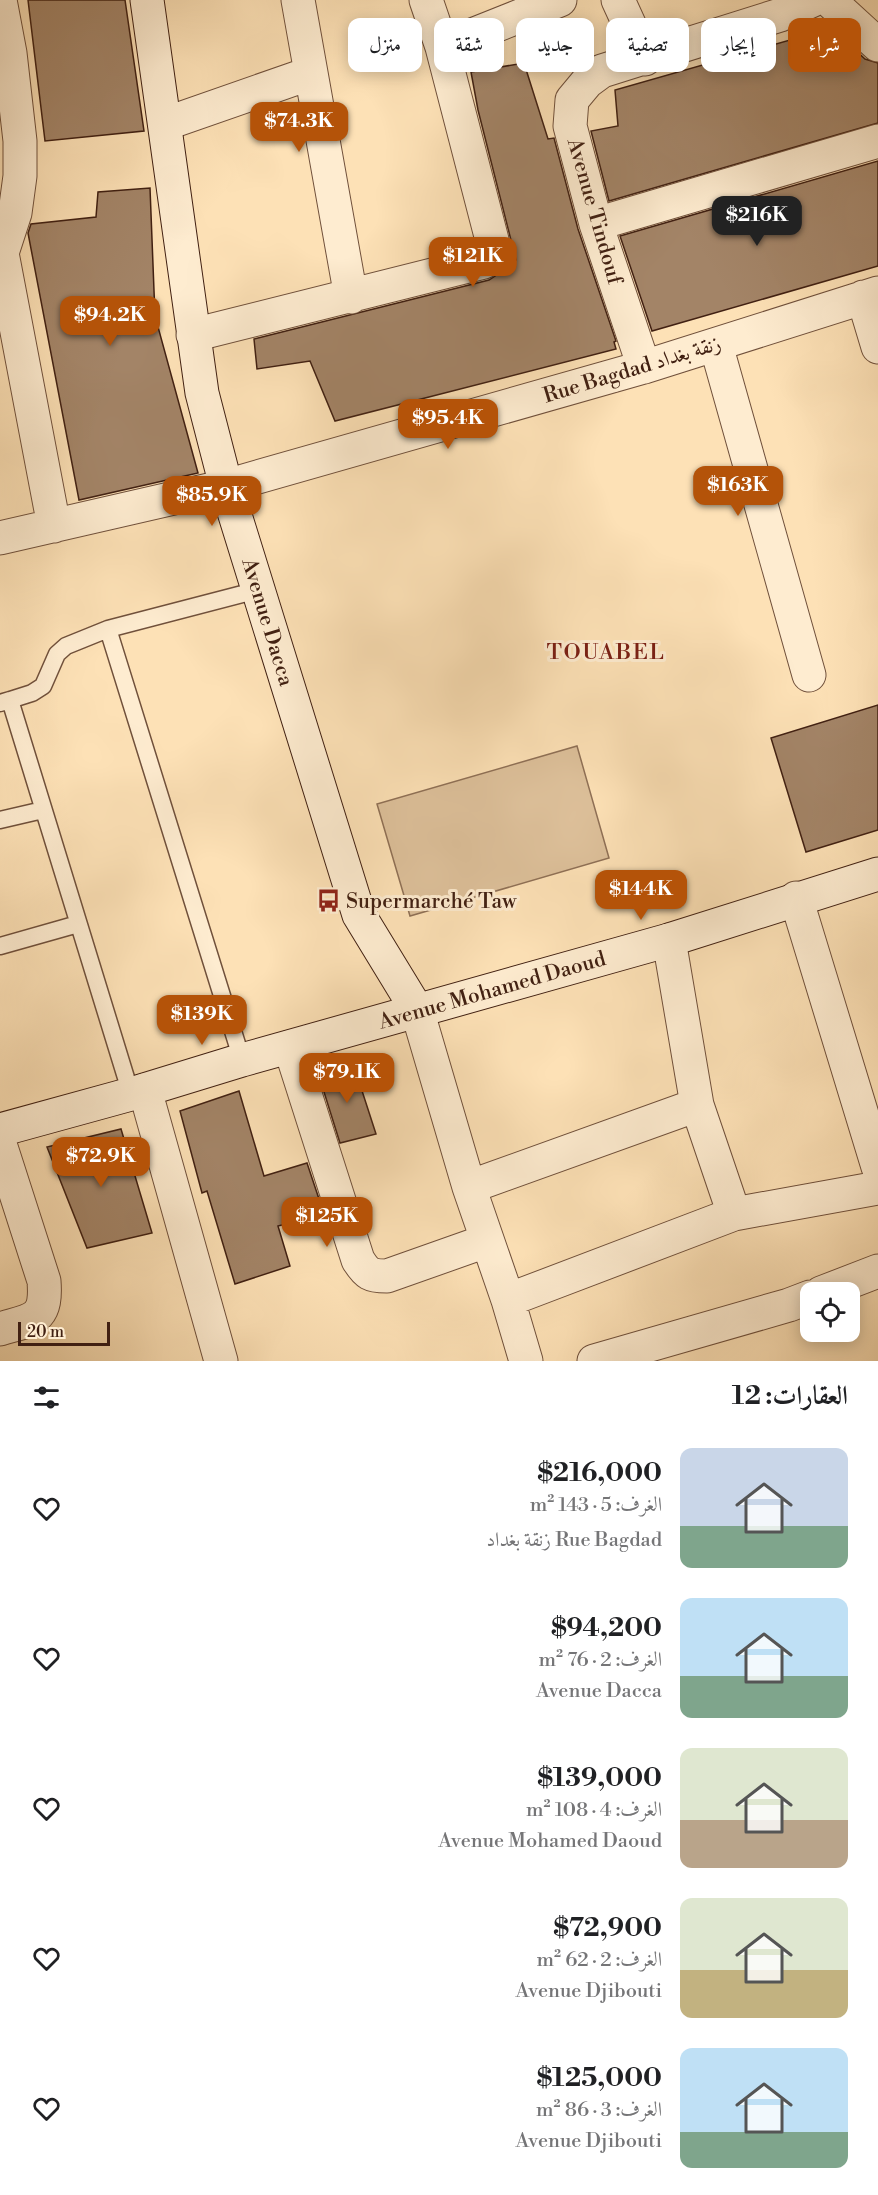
<!DOCTYPE html>
<html lang="ar">
<meta charset="utf-8">
<style>
:root{--surface:#fff;--page:#f6f6f6;--text:#202124;--muted:#757577;--accent:#b45309}
body{margin:0;font-family:"Libre Bodoni",Amiri,serif;background:var(--page);color:var(--text);direction:rtl;height:100vh;display:flex;flex-direction:column;font-size:22px;white-space:nowrap}
*{box-sizing:border-box;margin:0}
p{font-size:20px;color:var(--muted)}
.icon{flex:none;width:33px;height:33px;fill:none;stroke:currentColor;stroke-width:2;stroke-linecap:round;stroke-linejoin:round}
.map{position:relative;height:1361px;overflow:hidden;direction:ltr}
.details{display:flex;flex-direction:column;background:var(--surface);flex:1}
.details>*{flex:none}
.top-card{position:absolute;left:18px;top:18px;width:843px;height:54px;direction:rtl;display:flex;gap:12px}
.fabs{position:absolute;left:800px;top:1282px;display:grid;gap:12px}
.fabs a{display:grid;place-items:center;width:60px;height:60px;border-radius:12px;background:var(--surface);box-shadow:0 3px 15px #0003;font-size:30px}
.scale{position:absolute;left:18px;bottom:15px;width:92px;box-sizing:border-box;padding-left:6px;border:3px solid #412012;border-top:0;font-size:16px;line-height:21px;white-space:nowrap;color:#412012;-webkit-text-stroke:4px #feecd0;paint-order:stroke}
.price{position:absolute;translate:-50% -51px;padding:0 14px;border-radius:12px;background:var(--accent);color:#fff;font-size:20px;line-height:39px;filter:drop-shadow(0 2px 3px #0008)}
.price::after{content:'';position:absolute;left:50%;top:36px;width:18px;height:14px;margin-left:-9px;background:inherit;clip-path:polygon(0 0,100% 0,50% 100%)}
.price.selected{background:#222;color:#fff}
ul{padding:0;list-style:none}
li{display:flex;align-items:center;gap:18px;height:150px;padding:0 30px}
li span{display:grid;place-items:center;flex:none;width:168px;height:120px;border-radius:12px;color:#555}
li>.icon{margin-inline-start:auto}
span .icon{width:72px;height:72px;fill:#fffc;stroke-width:1}
li b{font-size:26px}
h2{display:flex;justify-content:space-between;align-items:center;height:72px;padding:0 30px;font-size:26px}
.tag{padding:0 21px;border-radius:12px;background:var(--surface);box-shadow:0 3px 15px #0003;font-size:21px;line-height:54px}
.tag.selected{background:var(--accent);color:#fff}
.map>svg:first-child{display:block}
.green{fill:#ddc09a;stroke:#8f7056;stroke-width:1.5}
.building{fill:#a38467;stroke:#412012;stroke-width:1.5}
.lines{fill:none;stroke-linecap:round;stroke-linejoin:round}
.lane-casing{stroke:#70503b;stroke-width:19}
.street-casing{stroke:#70503b;stroke-width:35}
.secondary-casing{stroke:#412012;stroke-width:35}
.lane{stroke:#feecd0;stroke-width:16}
.street{stroke:#feecd0;stroke-width:33}
.secondary{stroke:#feecd0;stroke-width:33}
.labels{text-anchor:middle;stroke-width:6;stroke-linejoin:round;paint-order:stroke}
.street-label{font-size:21px;fill:#412012;stroke:#feecd0}
.poi-label{font-size:21px;fill:#412012;stroke:#feecd0;text-anchor:start}
.neighbourhood-label{font-size:22px;letter-spacing:1.5px;fill:#7a1f14;stroke:#feecd0}
</style>
<div class="map">
<svg width="878" height="1361" viewBox="0 0 878 1361">
<rect width="100%" height="100%" fill="#fde1b6"/>
<filter id="stains"><feTurbulence type="fractalNoise" baseFrequency=".00333" numOctaves="4"/><feColorMatrix values="0 0 0 0 .2 0 0 0 0 .09 0 0 0 0 .02 0 0 0 .5 -.17"/></filter>
<radialGradient id="worn" r=".72"><stop offset=".6" stop-color="#630" stop-opacity="0"/><stop offset="1" stop-color="#630" stop-opacity=".3"/></radialGradient>
<path class="green" d="M577,746l32,112 -199,58 -33,-112z"/>
<path class="building" d="M28,0h97l19,131 -99,10z
M832,28l33,31 13,4v60l-269,78 -18,-70 27,-5 -3,-36z
M524,63l24,76 6,-1 24,91 38,112 -2,1 2,7 -281,72 -25,-60 -53,8 -3,-30 235,-59 9,-6 9,-12 9,-2 -38,-150 -7,-38z
M878,161v105l-226,65 -32,-95z
M150,188l5,128 43,157 -119,27 -51,-267 3,-9 65,-7 2,-25z
M878,705v125l-72,22 -35,-114z
M353,1063l23,71 -36,9 -21,-67z
M239,1091l25,85 43,-13 17,51 -46,12 12,40 -55,18 -28,-93 -5,2 -22,-82z
M121,1129l31,104 -65,15 -40,-101z"/>
<g class="lines">
<defs>
<path id="lane" d="M108,629l134,431
M10,700l22,-7 11,-7 14,-32 9,-8 42,-17 150,-39
M0,703l10,-3 121,394
M0,820l43,-10
M0,946l78,-22"/>
<path id="street" d="M298,0l53,297
M426,0l16,47 118,-47
M618,0l27,59
M829,0l49,45
M165,124l146,-51
M596,224l282,-83
M2,253l52,273
M0,254l2,-1 13,-40 5,-37v-35l-10,-88 -10,-53
M863,297l15,50
M193,335l291,-73c6,-7 9,-12 8,-22l-50,-193
M716,345l93,330
M644,367l-48,-143 -26,-98 2,-26 15,-18 15,-11 178,-56 33,-15
M0,538l226,-52 418,-119 234,-74
M796,898l82,269
M669,940l28,165 37,109
M417,1010l52,177 39,113 18,61
M290,1047l68,213c9,14 12,16 29,16l99,-35
M145,1090l76,271
M0,1144l44,137c3,40 -11,38 -44,48
M469,1187l228,-82
M821,1293l57,-22
M508,1300l226,-86 144,-26
M594,1361l195,-56 21,-8"/>
<path id="secondary" d="M147,0l55,393 24,93 133,429 58,95
M0,1130l131,-36 111,-34 427,-120 209,-66"/>
</defs>
<use href="#lane" class="lane-casing"/>
<use href="#street" class="street-casing"/>
<use href="#secondary" class="secondary-casing"/>
<use href="#lane" class="lane"/>
<use href="#street" class="street"/>
<use href="#secondary" class="secondary"/>
</g>
<defs>
<symbol id="bus-bare" viewBox="-9 -9 18 18"><path d="M-5-6H5V4H4V6H2V4H-2V6H-4V4H-5ZM-3.5-4V0h7V-4ZM-3.5 1.2v1.5H-2V1.2ZM2 1.2v1.5H3.5V1.2Z" fill="#8f2418" stroke="#feecd0" stroke-width="2.5" paint-order="stroke"/></symbol>
</defs>
<g fill-rule="evenodd">
<use href="#bus-bare" x="312" y="884" width="33" height="33"/>
</g>
<g class="labels">
<g class="street-label">
<text transform="translate(595 211) rotate(74)" y="7">Avenue Tindouf</text>
<text transform="translate(632 369) rotate(-17)" y="7">Rue Bagdad زنقة بغداد</text>
<text transform="translate(268 622) rotate(73)" y="7">Avenue Dacca</text>
<text transform="translate(492 990) rotate(-16)" y="7">Avenue Mohamed Daoud</text>
</g>
<g class="poi-label">
<text x="346" y="908">Supermarché Taw</text>
</g>
<g class="neighbourhood-label">
<text x="606" y="659">TOUABEL</text>
</g>
</g>
<rect width="100%" height="100%" filter="url(#stains)"/>
<rect width="100%" height="100%" fill="url(#worn)"/>
</svg>
<div class="fabs">
<a><svg class="icon" aria-label="locate" viewBox="0 0 24 24"><circle cx="12" cy="12" r="6"/><path d="M12 2v4M12 18v4M2 12h4M18 12h4"/></svg></a>
</div>
<div class="scale">20 m</div>
<b class="price" style="left:299px;top:153px">$74.3K</b>
<b class="price selected" style="left:757px;top:247px">$216K</b>
<b class="price" style="left:473px;top:288px">$121K</b>
<b class="price" style="left:110px;top:347px">$94.2K</b>
<b class="price" style="left:448px;top:450px">$95.4K</b>
<b class="price" style="left:738px;top:517px">$163K</b>
<b class="price" style="left:212px;top:527px">$85.9K</b>
<b class="price" style="left:641px;top:921px">$144K</b>
<b class="price" style="left:202px;top:1046px">$139K</b>
<b class="price" style="left:347px;top:1104px">$79.1K</b>
<b class="price" style="left:101px;top:1188px">$72.9K</b>
<b class="price" style="left:327px;top:1248px">$125K</b>
<div class="top-card">
<a class="tag selected">شراء</a>
<a class="tag">إيجار</a>
<a class="tag">تصفية</a>
<a class="tag">جديد</a>
<a class="tag">شقة</a>
<a class="tag">منزل</a>
</div>
</div>
<section class="details">
<h2>العقارات: 12<svg class="icon" aria-label="filters" viewBox="0 0 24 24"><path d="M4 7h16M4 17h16"/><circle cx="9" cy="7" r="2"/><circle cx="15" cy="17" r="2"/></svg></h2>
<ul>
<li><span style="background:linear-gradient(#c9d6e8 65%,#7fa58c 0)"><svg class="icon" aria-label="home" viewBox="0 0 24 24"><path d="M3 11l9-7 9 7M6 9v11h12V9"/></svg></span><div><b>$216,000</b><p>الغرف: 5 · 143 m²</p><p>Rue Bagdad زنقة بغداد</p></div><svg class="icon" aria-label="heart" viewBox="0 0 24 24"><path d="M12 20l-8-8c-3-5 5-10 8-4 3-6 11-1 8 4z"/></svg></li>
<li><span style="background:linear-gradient(#bfe0f5 65%,#7fa58c 0)"><svg class="icon" aria-label="home" viewBox="0 0 24 24"><path d="M3 11l9-7 9 7M6 9v11h12V9"/></svg></span><div><b>$94,200</b><p>الغرف: 2 · 76 m²</p><p>Avenue Dacca</p></div><svg class="icon" aria-label="heart" viewBox="0 0 24 24"><path d="M12 20l-8-8c-3-5 5-10 8-4 3-6 11-1 8 4z"/></svg></li>
<li><span style="background:linear-gradient(#dfe7d0 60%,#b9a48a 0)"><svg class="icon" aria-label="home" viewBox="0 0 24 24"><path d="M3 11l9-7 9 7M6 9v11h12V9"/></svg></span><div><b>$139,000</b><p>الغرف: 4 · 108 m²</p><p>Avenue Mohamed Daoud</p></div><svg class="icon" aria-label="heart" viewBox="0 0 24 24"><path d="M12 20l-8-8c-3-5 5-10 8-4 3-6 11-1 8 4z"/></svg></li>
<li><span style="background:linear-gradient(#dfe7d0 60%,#c2b280 0)"><svg class="icon" aria-label="home" viewBox="0 0 24 24"><path d="M3 11l9-7 9 7M6 9v11h12V9"/></svg></span><div><b>$72,900</b><p>الغرف: 2 · 62 m²</p><p>Avenue Djibouti</p></div><svg class="icon" aria-label="heart" viewBox="0 0 24 24"><path d="M12 20l-8-8c-3-5 5-10 8-4 3-6 11-1 8 4z"/></svg></li>
<li><span style="background:linear-gradient(#bfe0f5 70%,#7fa58c 0)"><svg class="icon" aria-label="home" viewBox="0 0 24 24"><path d="M3 11l9-7 9 7M6 9v11h12V9"/></svg></span><div><b>$125,000</b><p>الغرف: 3 · 86 m²</p><p>Avenue Djibouti</p></div><svg class="icon" aria-label="heart" viewBox="0 0 24 24"><path d="M12 20l-8-8c-3-5 5-10 8-4 3-6 11-1 8 4z"/></svg></li>
</ul>
</section>
